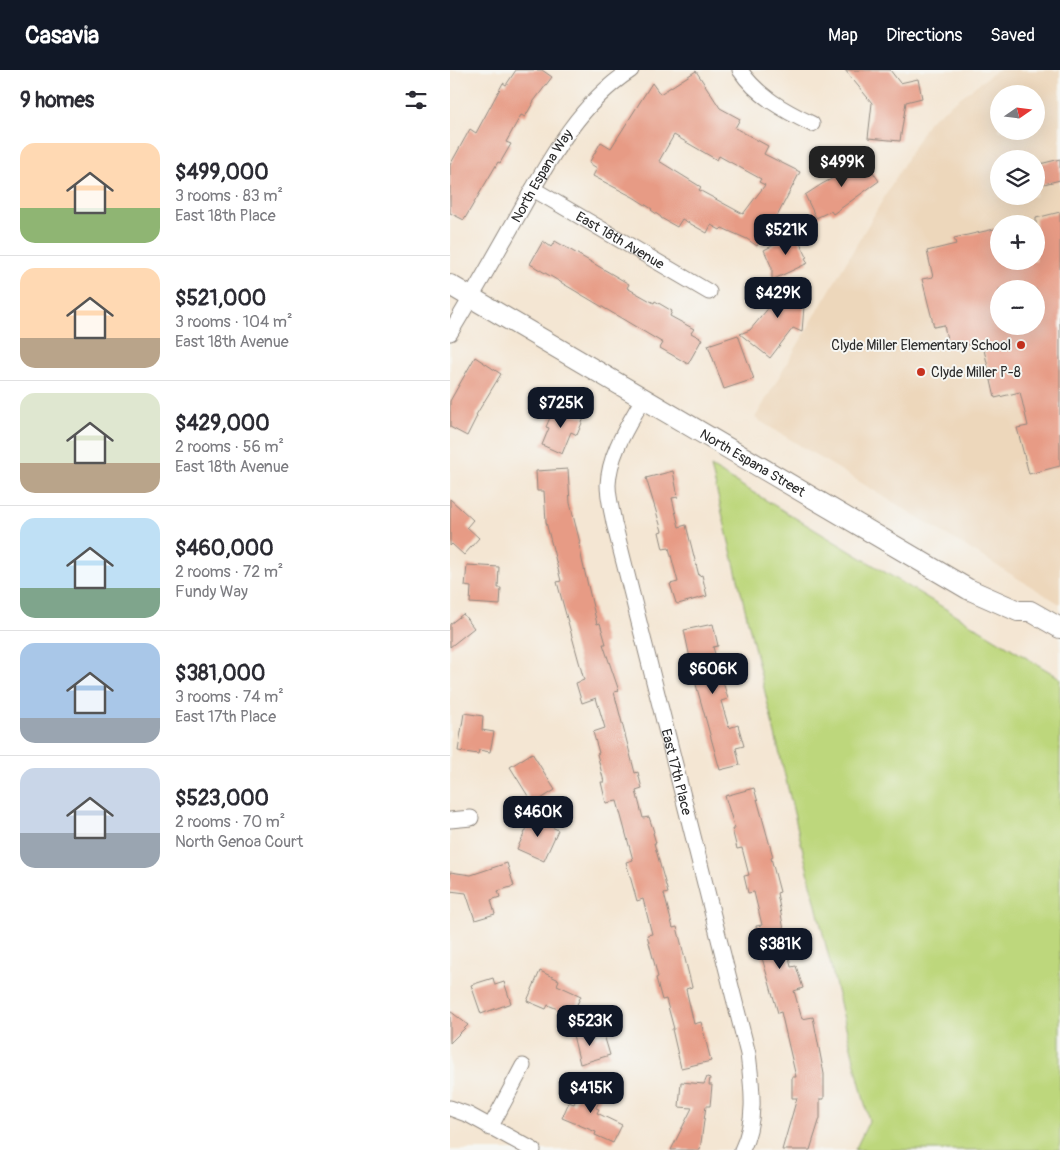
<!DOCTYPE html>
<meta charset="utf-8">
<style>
:root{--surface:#fff;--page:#f2f2f3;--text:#2b2b33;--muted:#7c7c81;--line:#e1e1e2;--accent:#111827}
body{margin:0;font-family:Pangolin,sans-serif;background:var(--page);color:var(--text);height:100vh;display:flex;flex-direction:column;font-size:19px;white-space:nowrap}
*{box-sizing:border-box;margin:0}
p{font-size:16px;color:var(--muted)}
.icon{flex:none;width:28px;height:28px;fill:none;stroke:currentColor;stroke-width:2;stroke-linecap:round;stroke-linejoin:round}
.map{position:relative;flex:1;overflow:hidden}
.sheet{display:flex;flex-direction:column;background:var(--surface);width:450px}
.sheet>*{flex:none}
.needle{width:32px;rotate:76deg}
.tools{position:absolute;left:540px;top:15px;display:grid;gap:10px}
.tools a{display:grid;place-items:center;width:55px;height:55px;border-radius:50%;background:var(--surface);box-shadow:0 5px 20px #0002;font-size:25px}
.price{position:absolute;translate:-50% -42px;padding:0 11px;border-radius:10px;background:var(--accent);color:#fff;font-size:16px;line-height:32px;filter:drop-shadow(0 1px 2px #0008)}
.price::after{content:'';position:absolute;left:50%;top:30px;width:15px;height:11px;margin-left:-8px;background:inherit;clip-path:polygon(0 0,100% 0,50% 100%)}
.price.on{background:#222;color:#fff}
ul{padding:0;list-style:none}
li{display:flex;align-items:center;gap:15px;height:125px;padding:0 20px}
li+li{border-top:1px solid var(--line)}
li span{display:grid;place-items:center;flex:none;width:140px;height:100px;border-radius:15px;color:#555}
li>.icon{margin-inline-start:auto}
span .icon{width:60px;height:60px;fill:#fffc;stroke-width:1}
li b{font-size:21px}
h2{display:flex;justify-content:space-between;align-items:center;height:60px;padding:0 20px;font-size:21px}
header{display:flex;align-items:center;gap:30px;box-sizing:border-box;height:70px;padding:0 25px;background:var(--accent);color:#fff}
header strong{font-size:24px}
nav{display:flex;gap:28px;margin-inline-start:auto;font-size:18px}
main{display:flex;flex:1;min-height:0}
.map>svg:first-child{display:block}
.built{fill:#edd7bb;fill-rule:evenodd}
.green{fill:#bdd77c;stroke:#748154}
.building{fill:#e79b85;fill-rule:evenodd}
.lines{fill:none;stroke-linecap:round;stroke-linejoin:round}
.minor-casing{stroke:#90887f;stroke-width:17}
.tertiary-casing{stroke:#90887f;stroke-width:22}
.minor{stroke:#fff;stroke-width:15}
.tertiary{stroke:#fff;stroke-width:20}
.poi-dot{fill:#c8321e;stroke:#f6f6f2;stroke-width:2}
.labels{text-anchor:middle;stroke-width:4;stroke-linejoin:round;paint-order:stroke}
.street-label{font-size:14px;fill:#2b2b2b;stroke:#f6f6f2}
.poi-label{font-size:14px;fill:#2b2b2b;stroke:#f6f6f2;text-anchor:end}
</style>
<header>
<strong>Casavia</strong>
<nav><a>Map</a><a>Directions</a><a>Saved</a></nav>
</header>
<main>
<section class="sheet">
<h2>9 homes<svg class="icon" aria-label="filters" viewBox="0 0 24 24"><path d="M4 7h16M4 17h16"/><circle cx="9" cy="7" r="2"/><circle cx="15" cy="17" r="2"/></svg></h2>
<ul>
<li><span style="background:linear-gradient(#ffd9b3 65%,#8fb573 0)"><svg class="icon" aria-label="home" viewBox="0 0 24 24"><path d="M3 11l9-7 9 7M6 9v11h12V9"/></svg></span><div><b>$499,000</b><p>3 rooms · 83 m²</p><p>East 18th Place</p></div></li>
<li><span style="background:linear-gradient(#ffd9b3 70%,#b9a48a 0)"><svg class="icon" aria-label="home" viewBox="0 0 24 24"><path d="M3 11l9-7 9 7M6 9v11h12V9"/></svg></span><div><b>$521,000</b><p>3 rooms · 104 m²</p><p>East 18th Avenue</p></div></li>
<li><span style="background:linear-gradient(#dfe7d0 70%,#b9a48a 0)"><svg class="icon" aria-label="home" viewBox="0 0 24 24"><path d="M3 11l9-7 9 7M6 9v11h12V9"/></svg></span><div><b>$429,000</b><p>2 rooms · 56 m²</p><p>East 18th Avenue</p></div></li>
<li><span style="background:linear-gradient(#bfe0f5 70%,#7fa58c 0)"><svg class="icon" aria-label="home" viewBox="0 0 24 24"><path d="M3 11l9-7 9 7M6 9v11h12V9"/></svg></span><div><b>$460,000</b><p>2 rooms · 72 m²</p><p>Fundy Way</p></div></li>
<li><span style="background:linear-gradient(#a9c7e8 75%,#9aa5b1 0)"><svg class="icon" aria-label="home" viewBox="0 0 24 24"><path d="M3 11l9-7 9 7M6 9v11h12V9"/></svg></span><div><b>$381,000</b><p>3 rooms · 74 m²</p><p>East 17th Place</p></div></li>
<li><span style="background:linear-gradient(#c9d6e8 65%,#9aa5b1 0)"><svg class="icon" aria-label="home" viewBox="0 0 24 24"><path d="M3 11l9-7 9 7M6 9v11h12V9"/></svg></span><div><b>$523,000</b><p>2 rooms · 70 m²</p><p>North Genoa Court</p></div></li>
</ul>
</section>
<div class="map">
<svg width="610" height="1080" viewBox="0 0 610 1080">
<rect width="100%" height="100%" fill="#f6f6f2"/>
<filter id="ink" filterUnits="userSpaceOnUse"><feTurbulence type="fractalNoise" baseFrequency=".02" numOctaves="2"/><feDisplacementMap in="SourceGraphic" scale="10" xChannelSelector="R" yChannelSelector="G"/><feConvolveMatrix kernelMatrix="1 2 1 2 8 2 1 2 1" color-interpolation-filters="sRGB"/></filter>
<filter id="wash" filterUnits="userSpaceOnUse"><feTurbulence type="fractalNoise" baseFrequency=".0096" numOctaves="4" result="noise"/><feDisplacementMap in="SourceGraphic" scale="20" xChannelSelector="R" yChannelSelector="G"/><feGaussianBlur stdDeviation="1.12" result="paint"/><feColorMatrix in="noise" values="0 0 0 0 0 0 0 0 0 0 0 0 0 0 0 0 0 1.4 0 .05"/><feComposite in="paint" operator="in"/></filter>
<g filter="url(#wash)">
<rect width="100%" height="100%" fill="#f4e6d3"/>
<path class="built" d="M547,0h63v534l-305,-186 174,-297zM549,24h37v37h-37zM549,89h37v37h-37zM549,154h37v37h-37zM549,219h37v37h-37z"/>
<path class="green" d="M261,397l349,211v472h-205l14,-29 -54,-220z"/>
<g id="blocks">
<path class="building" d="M66,0h26l10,7 -18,24 -9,16 -4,-2 -15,27 5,2 -11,19 -2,-1 -34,58 -14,-7v-48l20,-36 6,4 27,-50 3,2z
M395,0h45l10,13 18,-4 4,19 -16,4 -6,39 -32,-3 4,-35z
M246,1l24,37 20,11 -5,9 33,18 -4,8 36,18 -27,52 -16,22 -10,-7 -25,-11 -2,2 -9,-5 -4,8 -25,-14 -5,8 -16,-9v-1l-10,-7 1,-1 -19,-12 -40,-21 4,-8 -8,-5 12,-21 10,6 41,-65 8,11zM224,65l43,25 2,-4 42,23 -2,3 6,3 -22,29 -44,-24 2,-3 -42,-26z
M411,85l18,26 -46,33 -2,-3 -15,7 -11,-23 17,-11 15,-8 -1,-2z
M610,89v21l-24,6v-21z
M610,142v254l-31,8 -12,-46 11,-2 -8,-34 -25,6 -13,-57 -33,8 -5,-24 -10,2 -12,-48 11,-2 -6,-26 29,-7 -2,-6 45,-10v33h37v-43zM549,219h37v37h-37z
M346,164l11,23 -2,1 3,5 -36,17v-12l-8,-18z
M93,171l8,6 4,-6 74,43 -2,4 27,15 1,-2 17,10 -2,5 24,13 -3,4 11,6 -14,25 -28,-16 3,-5 -133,-79z
M322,214l32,2 -1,20h1l-2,26 -9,-4 -23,30 -30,-24 10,-4 21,-25z
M288,265l16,44 -30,10 -16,-44z
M25,287l26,17 -25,41 1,1 -10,20 -17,-9v-26z
M105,336l29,12 -7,17 -6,-3 -9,22 -20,-9 7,-17 -3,-1z
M118,399l2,34 10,40h-1l3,17 15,64 3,-1 6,21h-3l16,47 -5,1 21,81 3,-1 4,17 -6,2 7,27 6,-1 5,15 -1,1 3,10h-2l14,50 -4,1 9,34 4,-1 15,60 -6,2 8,35 7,-2 10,39 -30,7 -9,-39h2l-8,-30 -4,1 -6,-22 2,-1 -11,-42 5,-1 -9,-35 -6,2 -11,-39 7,-2 -16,-59 -11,2 -5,-21h3l-7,-28 2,-1 -6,-21 12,-4 -9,-30 -14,5 -6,-20 8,-3 -27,-98 4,-1 -15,-59 -2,-31h-7l-1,-20z
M223,401l5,26 -6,1 7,29 7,-2 13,51 3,-1 5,21 -29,8 -2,-1 -6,-19 8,-2 -9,-34 -6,1 -4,-17 3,-1 -16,-53z
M0,429l23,21 -6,7 12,11 -15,17 -12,-11 -2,2z
M17,495l32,2 -1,21h3l-1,17 -30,-2 1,-16 -6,-1z
M13,544l11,14 -24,19v-23z
M263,554l5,22 -5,1 15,52 -7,2 8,27 9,-3 6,21 -8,2 4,17 -20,5 -25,-89 -11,-51z
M14,643l19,3 -1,14 12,2 -4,20 -11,-2 -1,4 -20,-3z
M82,683l23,37 -22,14 -23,-37z
M304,718l19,69 -2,1 9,34 -3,1 14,74 5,-1 7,22 -9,3 8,28 11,-2 11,57v25h-4v19l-10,32h-28l15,-52h-5v-21h4l-15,-65 -3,1 -18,-62 -4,-25 6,-1 -8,-33 -6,1 -4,-17 5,-1 -7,-27 -5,1 -5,-20h3l-10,-33z
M83,745l19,8 -2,3 8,4 -14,31 -27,-12z
M57,793l7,23 -16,5 2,6 -9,3 4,14 -20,6 -9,-27 -16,-2v-19l21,3z
M90,901l19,9 -2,5 24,11 -9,19 -24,-10 -2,4 -19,-8z
M43,908l2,7 9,-3 7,21 -30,11 -10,-29z
M0,941l18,14 -18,18z
M143,959l3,9 8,-3 6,20 -30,9 -7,-29z
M257,1007l3,1 -1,7h3l-2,21h-4l-6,44h-29l21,-42 -13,-1 2,-25 23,2z
M133,1013l20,9 -7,16 3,1 -2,4 25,12 -9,18 -18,-8 1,-3 -34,-14 7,-16 5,2z"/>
</g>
</g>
<g filter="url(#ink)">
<use href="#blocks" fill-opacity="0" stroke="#90887f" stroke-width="1"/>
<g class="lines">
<defs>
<g id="minor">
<path d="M290,0c17,26 45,41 72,54"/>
<path id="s1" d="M83,119l176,103"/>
<path id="s2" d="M0,263c23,-38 45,-77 67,-116 31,-55 60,-112 114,-147"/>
<path id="s3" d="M193,329c-15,27 -34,55 -35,86 0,13 4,26 6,38l134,531c4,33 9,65 -6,96"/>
<path d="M0,750l21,-2"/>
<path d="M0,1038l19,7 64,35"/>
<path d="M40,1058l33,-62"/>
</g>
<g id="tertiary">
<path id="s4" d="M0,215l518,304 50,22h12l30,17"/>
</g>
</defs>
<use href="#minor" class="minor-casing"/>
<use href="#tertiary" class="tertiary-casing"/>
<use href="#minor" class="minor"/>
<use href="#tertiary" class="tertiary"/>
</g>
</g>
<g class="poi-dot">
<circle cx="571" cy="275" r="5"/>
<circle cx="471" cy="302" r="5"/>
</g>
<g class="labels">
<g class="street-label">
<text dy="5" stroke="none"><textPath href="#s2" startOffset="182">North Espana Way</textPath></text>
<text dy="5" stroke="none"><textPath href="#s1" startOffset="101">East 18th Avenue</textPath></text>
<text dy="5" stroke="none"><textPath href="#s4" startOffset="351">North Espana Street</textPath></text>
<text dy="5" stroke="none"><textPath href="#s3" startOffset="389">East 17th Place</textPath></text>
</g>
<g class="poi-label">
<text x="561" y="280">Clyde Miller Elementary School</text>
<text x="481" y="307" text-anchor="start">Clyde Miller P-8</text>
</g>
</g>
</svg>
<div class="tools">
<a><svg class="needle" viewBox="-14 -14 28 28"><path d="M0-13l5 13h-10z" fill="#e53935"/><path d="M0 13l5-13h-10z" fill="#7c7c81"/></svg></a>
<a><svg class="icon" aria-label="layers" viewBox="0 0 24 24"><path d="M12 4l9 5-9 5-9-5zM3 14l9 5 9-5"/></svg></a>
<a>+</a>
<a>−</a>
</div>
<b class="price on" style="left:392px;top:118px">$499K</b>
<b class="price" style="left:336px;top:186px">$521K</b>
<b class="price" style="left:328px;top:249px">$429K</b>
<b class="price" style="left:111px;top:359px">$725K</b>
<b class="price" style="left:263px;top:625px">$606K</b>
<b class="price" style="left:88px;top:768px">$460K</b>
<b class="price" style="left:330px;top:900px">$381K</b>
<b class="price" style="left:140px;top:977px">$523K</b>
<b class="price" style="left:141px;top:1044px">$415K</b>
</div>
</main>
